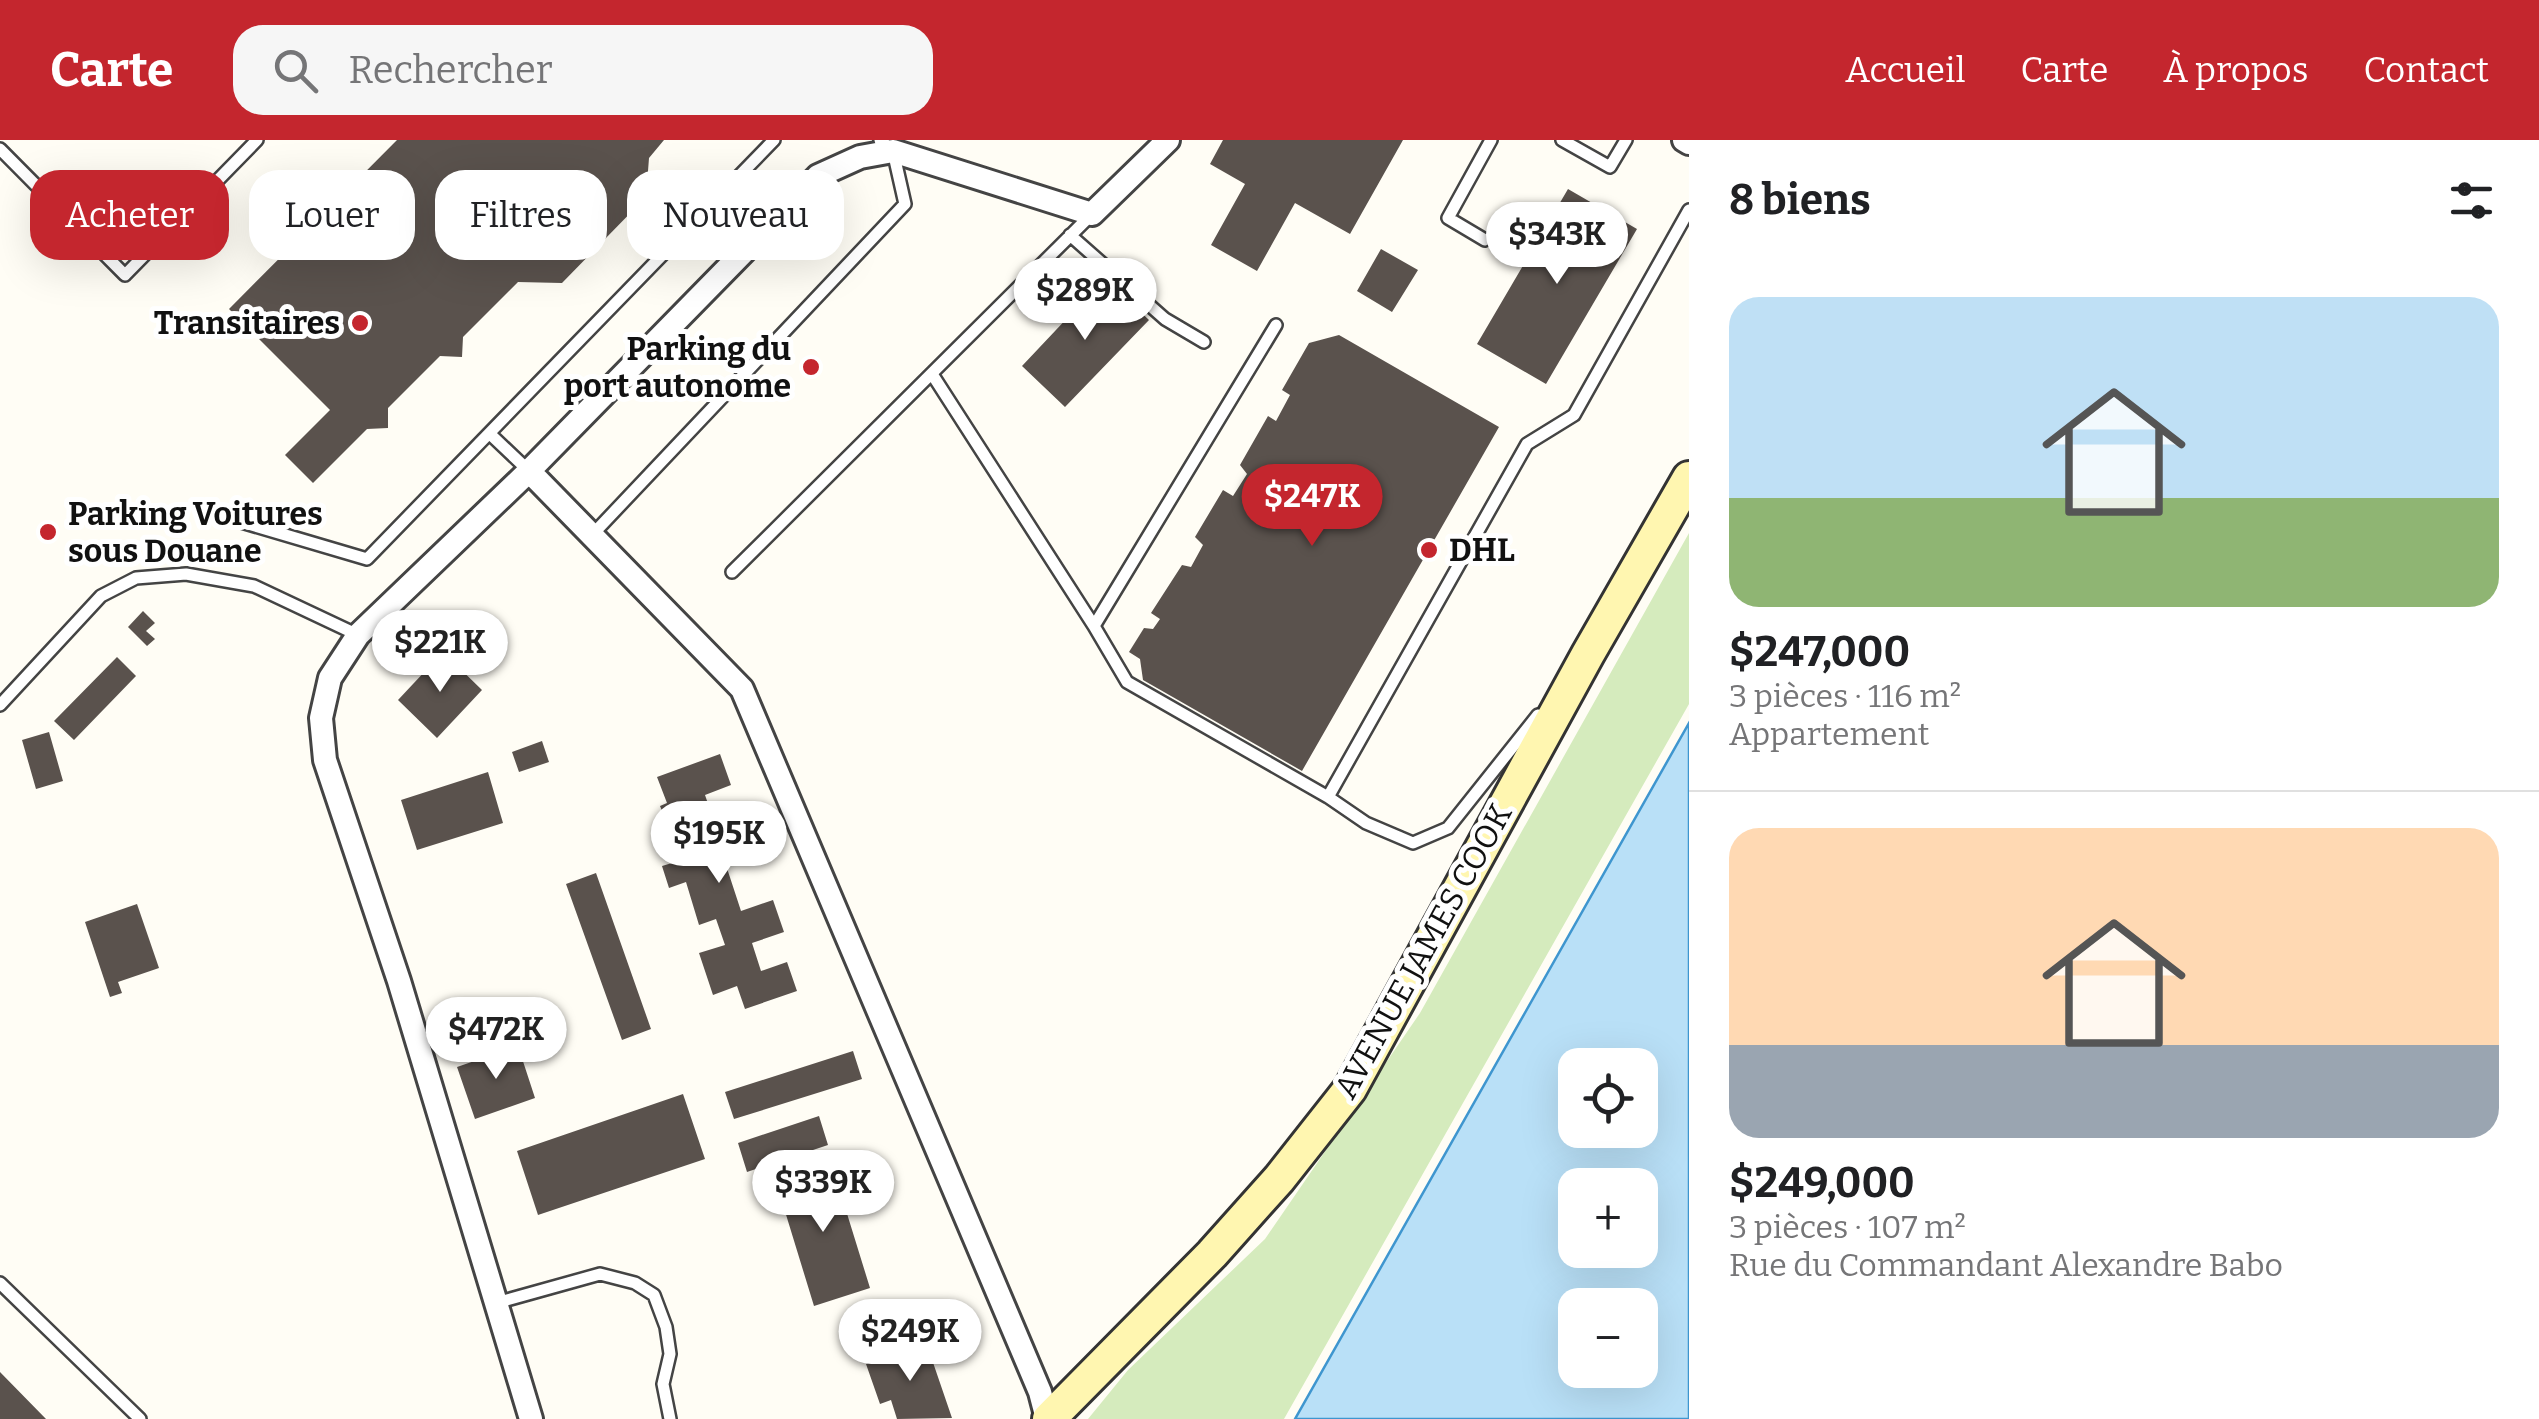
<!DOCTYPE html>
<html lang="fr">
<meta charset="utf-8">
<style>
:root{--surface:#fff;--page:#f6f6f6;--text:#202124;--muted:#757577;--line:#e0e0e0;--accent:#c4262e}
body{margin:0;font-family:Bitter,serif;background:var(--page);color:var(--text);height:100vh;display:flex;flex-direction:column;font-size:38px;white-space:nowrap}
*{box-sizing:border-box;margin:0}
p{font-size:32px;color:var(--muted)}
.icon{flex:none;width:55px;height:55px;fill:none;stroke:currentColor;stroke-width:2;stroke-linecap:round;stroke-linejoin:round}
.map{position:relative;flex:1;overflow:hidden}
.side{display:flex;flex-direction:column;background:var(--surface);width:850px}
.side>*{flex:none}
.banner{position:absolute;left:30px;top:30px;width:950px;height:90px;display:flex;gap:20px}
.controls{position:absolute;left:1558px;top:908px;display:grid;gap:20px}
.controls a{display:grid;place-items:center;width:100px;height:100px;border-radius:20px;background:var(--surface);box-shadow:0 10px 40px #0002;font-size:50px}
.price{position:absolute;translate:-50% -85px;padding:0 22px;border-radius:35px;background:#fff;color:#222;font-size:32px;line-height:65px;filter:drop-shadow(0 2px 5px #0008)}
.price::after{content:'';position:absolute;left:50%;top:60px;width:30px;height:22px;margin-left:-15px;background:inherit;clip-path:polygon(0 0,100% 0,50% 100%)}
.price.on{background:var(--accent);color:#fff}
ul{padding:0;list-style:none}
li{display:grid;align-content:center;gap:20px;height:530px;padding:0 40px}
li+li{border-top:2px solid var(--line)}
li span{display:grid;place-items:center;height:310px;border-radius:30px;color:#555}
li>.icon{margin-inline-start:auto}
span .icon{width:180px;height:180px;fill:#fffc;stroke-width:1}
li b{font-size:42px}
h2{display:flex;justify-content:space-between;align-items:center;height:120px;padding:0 40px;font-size:42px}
.pill{padding:0 35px;border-radius:30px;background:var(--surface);box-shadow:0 10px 40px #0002;font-size:35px;line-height:90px}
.pill.on{background:var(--accent);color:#fff}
header{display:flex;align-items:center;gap:60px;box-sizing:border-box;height:140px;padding:0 50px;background:var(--accent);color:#fff}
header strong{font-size:48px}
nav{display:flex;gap:55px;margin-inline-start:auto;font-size:35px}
.search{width:700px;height:90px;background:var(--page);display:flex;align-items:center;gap:25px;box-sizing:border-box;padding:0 35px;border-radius:30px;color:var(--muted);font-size:38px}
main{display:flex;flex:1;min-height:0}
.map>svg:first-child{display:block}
.green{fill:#d5ebbd}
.water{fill:#b9e0f7;stroke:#3f96cf;stroke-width:2.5;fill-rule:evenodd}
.building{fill:#5a524d}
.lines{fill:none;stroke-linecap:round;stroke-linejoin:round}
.lane-casing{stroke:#444;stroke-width:16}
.street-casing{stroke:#444;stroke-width:28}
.secondary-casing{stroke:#333;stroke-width:38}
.lane{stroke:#fff;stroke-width:11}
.street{stroke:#fff;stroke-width:22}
.secondary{stroke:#fff6b0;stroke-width:32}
.poi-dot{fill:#c4262e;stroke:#fff;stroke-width:4}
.labels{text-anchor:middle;stroke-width:10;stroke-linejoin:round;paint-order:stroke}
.poi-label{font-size:32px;font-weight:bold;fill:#111;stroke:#fff;text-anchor:end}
.street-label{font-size:32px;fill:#111;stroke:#fff}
</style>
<header>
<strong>Carte</strong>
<div class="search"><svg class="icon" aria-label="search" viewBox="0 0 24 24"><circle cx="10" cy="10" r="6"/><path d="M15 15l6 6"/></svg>Rechercher</div>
<nav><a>Accueil</a><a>Carte</a><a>À propos</a><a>Contact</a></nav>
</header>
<main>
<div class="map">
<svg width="1689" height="1279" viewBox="0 0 1689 1279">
<rect width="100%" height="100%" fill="#fffdf5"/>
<path class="green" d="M1689,393v171l-405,715h-196l40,-49 137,-131 155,-226z"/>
<path class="water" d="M1689,583v696h-394zM1575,925h65v65h-65zM1575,1045h65v65h-65zM1575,1165h65v65h-65z"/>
<path class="building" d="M397,0h267l-15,18 -3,39 -84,86 -44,-1 -55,55 -1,20 -22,-1 -52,52v20l-21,1 -54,54 -28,-28 45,-45 -101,-101z
M1223,0h180l-53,94 -55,-31 -38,68 -46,-26 34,-61 -35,-20z
M1568,49l69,40 -91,155 -69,-40z
M1381,109l37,21 -26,42 -35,-21z
M1105,138l44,42 -84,87 -43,-41z
M1339,195l160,92 -197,344 -159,-91 -3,-21 -11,-7 15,-24 9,1 7,-10 -9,-6 31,-48 9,2 12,-22 -8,-8 28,-47 10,6 14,-22 -7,-9 28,-49 8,5 14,-26 -8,-5 27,-47z
M143,471l12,12 -9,8 9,8 -8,7 -19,-19z
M443,512l39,38 -45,48 -39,-38z
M117,517l19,19 -62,64 -20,-19z
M49,592l14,49 -27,8 -14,-49z
M542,601l7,21 -30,10 -7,-20z
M720,614l11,31 -26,10 11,32 21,-8 11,25 -26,9 19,58 32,-11 11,32 -32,11 9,28 26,-9 10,29 -52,18 -8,-23 -24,9 -14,-42 26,-8 -9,-26 -17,6 -13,-43 -17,6 -7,-22 20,-6 -22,-54 7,-3 -10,-26z
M488,632l15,51 -86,27 -16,-50z
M596,733l55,156 -29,11 -56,-156z
M137,764l22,64 -41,14 4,11 -12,4 -25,-75z
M518,906l17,52 -60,21 -18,-52z
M853,911l9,28 -128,40 -9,-27z
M683,954l22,65 -167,56 -21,-64z
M819,976l9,29 -81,27 -9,-29z
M832,1025l38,123 -56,18 -38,-124z
M926,1202l26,76 -55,1 -6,-19 -11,4 -14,-40z
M0,1232l46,47h-46z"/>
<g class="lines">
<defs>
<path id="lane" d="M1562,0l48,27 16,-27
M0,9l125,126 132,-135
M1070,95l95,84 39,23
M1485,100l-37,-22 43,-78
M932,234l162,252 182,-301
M490,294l39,37
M238,381l129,38 407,-419
M593,394l312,-330 -12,-53 -13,-11
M732,432l360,-358
M1094,486l33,56 201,115 38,26 47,20 35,-15 90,-113
M0,565l101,-109 35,-18 50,-4 68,12 104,49
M1328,657l199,-353 47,-29 115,-205
M0,1143l140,136
M496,1163l104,-29 35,9 19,12 12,32 4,27 -7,30 7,35"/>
<path id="street" d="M1684,0l5,3
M529,331l213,218 298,703 7,27
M531,1279l-132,-438 -74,-221 -4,-42 9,-40 28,-43 171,-164 289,-295 42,-19 33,-6 199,63 76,-74"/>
<path id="secondary" d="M1049,1279l163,-165 67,-75 71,-90 238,-435 101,-176"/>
</defs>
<use href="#lane" class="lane-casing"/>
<use href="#street" class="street-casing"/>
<use href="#secondary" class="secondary-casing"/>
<use href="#lane" class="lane"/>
<use href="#street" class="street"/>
<use href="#secondary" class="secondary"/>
</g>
<g class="poi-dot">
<circle cx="360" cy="183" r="10"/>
<circle cx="811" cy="227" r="10"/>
<circle cx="48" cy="392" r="10"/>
<circle cx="1429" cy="410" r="10"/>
</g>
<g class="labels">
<g class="poi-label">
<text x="340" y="194">Transitaires</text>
<text x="791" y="220">Parking du<tspan x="791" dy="37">port autonome</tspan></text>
<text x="68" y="385" text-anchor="start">Parking Voitures<tspan x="68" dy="37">sous Douane</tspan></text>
<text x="1449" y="421" text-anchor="start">DHL</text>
</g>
<g class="street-label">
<text transform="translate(1423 811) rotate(-61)" y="11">AVENUE JAMES COOK</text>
</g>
</g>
</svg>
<div class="controls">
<a><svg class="icon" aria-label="locate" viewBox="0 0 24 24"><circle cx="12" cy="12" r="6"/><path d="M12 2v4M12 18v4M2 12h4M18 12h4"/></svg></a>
<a>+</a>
<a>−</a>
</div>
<b class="price" style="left:1557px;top:147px">$343K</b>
<b class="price" style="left:1085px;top:203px">$289K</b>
<b class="price on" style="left:1312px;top:409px">$247K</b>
<b class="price" style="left:440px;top:555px">$221K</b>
<b class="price" style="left:719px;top:746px">$195K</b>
<b class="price" style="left:496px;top:942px">$472K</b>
<b class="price" style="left:823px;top:1095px">$339K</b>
<b class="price" style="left:910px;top:1244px">$249K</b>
<div class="banner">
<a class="pill on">Acheter</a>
<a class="pill">Louer</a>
<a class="pill">Filtres</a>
<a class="pill">Nouveau</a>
</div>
</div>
<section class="side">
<h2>8 biens<svg class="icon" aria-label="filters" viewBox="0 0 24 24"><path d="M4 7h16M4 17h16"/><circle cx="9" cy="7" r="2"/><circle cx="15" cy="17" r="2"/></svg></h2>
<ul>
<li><span style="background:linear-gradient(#bfe0f5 65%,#8fb573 0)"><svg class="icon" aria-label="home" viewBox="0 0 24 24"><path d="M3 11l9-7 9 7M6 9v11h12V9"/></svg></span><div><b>$247,000</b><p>3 pièces · 116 m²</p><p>Appartement</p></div></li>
<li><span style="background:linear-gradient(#ffd9b3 70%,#9aa5b1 0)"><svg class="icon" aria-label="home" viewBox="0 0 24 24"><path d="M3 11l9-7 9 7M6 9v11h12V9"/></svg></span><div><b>$249,000</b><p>3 pièces · 107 m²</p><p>Rue du Commandant Alexandre Babo</p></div></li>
</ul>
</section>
</main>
